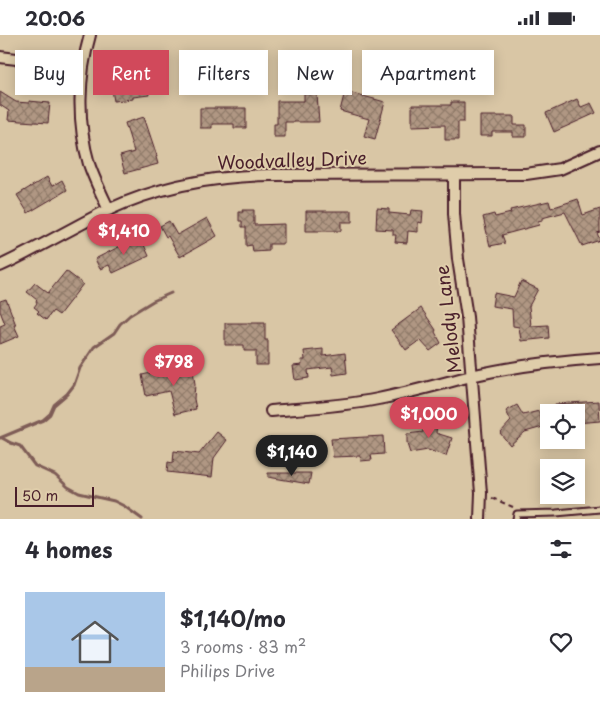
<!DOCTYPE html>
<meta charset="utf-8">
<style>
:root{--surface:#fff;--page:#f2f2f3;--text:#2b2b33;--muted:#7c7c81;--accent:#d1495b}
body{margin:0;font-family:"Playpen Sans",sans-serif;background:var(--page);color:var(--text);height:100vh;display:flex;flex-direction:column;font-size:19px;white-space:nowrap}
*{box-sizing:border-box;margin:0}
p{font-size:16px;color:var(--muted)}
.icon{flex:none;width:28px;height:28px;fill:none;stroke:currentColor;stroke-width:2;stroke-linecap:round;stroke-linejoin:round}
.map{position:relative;height:484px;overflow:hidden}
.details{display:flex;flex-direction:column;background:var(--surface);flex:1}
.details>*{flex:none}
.hud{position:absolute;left:15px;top:15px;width:570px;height:45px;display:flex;gap:10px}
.controls{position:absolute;left:540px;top:369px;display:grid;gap:10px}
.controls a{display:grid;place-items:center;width:45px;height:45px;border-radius:0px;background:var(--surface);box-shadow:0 2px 12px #0003;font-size:25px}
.scale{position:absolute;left:15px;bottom:12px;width:79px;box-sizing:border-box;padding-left:5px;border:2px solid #4a1f2b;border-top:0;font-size:14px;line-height:18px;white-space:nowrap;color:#4a1f2b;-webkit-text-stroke:4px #dfcdaa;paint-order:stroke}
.price{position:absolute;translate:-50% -42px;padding:0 11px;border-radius:18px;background:var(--accent);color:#fff;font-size:16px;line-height:32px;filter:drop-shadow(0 1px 2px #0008)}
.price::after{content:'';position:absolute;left:50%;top:30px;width:15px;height:11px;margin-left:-8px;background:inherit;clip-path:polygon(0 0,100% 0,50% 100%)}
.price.on{background:#222;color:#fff}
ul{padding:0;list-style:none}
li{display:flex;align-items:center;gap:15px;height:125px;padding:0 25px}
li span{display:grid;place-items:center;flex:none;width:140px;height:100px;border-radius:0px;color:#555}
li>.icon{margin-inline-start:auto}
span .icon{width:60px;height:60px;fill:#fffc;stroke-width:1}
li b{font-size:21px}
h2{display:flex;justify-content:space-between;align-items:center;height:60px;padding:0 25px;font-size:21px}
.tag{padding:0 18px;border-radius:0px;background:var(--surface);box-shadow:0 2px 12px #0003;font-size:18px;line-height:45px}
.tag.on{background:var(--accent);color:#fff}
.status{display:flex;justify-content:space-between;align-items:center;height:35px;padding:0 25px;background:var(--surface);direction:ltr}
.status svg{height:14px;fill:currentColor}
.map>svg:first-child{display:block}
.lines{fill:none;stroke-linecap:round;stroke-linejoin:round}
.stream{stroke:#7e5c57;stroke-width:3}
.building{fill:url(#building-cross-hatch);stroke:#4a1f2b}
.lane-casing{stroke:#4a1f2b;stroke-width:9}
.street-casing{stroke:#4a1f2b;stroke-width:14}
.path{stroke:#4a1f2b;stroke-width:2;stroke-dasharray:5 4;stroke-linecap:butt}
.lane{stroke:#dfcdaa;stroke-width:5}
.street{stroke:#dfcdaa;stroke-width:10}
.labels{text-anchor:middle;stroke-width:4;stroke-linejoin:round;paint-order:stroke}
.street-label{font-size:18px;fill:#4a1f2b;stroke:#dfcdaa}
</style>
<div class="status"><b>20:06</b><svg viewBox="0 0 49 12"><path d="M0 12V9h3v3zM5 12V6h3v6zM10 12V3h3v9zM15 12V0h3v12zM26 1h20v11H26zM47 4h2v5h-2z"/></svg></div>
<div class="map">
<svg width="600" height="484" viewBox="0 0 600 484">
<defs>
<pattern id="building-cross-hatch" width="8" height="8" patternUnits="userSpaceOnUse" patternTransform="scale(1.25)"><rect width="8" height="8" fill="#b09783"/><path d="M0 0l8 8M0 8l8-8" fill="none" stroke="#917b6b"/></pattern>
</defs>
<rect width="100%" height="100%" fill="#d9c6a5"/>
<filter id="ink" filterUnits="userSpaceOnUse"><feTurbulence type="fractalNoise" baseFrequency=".02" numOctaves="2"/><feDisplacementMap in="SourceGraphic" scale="10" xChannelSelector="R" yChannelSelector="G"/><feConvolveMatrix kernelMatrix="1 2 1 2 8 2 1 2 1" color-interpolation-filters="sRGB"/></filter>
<g filter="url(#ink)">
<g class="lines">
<path class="stream" d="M0,403l43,-18 7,-6 4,-9 13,-11 7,-9 6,-17 14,-21 20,-14 6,-9 10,-9 23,-14 18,-8
M2,403l9,5 9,3 15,20 20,9 13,12 11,6 35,8 10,5 18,13"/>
</g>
<path class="building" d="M145,19l4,41 -16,2v2l-19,2 -2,-11 15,-2 -3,-32z
M345,56l40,11 -10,37 -11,-3 5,-17 -29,-8z
M0,57l16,10 13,1v-2l21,2 -2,20 -40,-3 1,-9 -9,-6z
M304,59h13l2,28h-34v15h-11v-13h3v-23h27z
M577,64l4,8 10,-4 5,10 -42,19 -8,-19z
M451,67h13v20h-6v18h-13v-15l-33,1v-21h39z
M200,73h46v20h-12v-4h-22v4h-12z
M480,81h34v9h12v12h-13v-5h-21v4h-12z
M144,82l13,39 -1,1 2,7 -33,9 -5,-17 14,-4 -9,-29z
M47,142l5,9 10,-6 5,10 -39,23 -11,-18z
M578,164l5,16 17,-6v23l-3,1 3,7 -18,6 -17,-34 -23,6v3l-4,1 1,3 -37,10 3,8 -15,3 -7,-29 11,-3 1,3 16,-4 -1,-3 39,-9 2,7z
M377,173l12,1v4l21,2 1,-5 12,1 -1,12 -4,-1v10l-10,-1 -1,12 -12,-1 1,-7h-3v-5l-17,-1z
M242,175h12v15l30,-1v20h-15v7l-16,1 -1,-7 -6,1v-19h-4v-6h-3v-9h4z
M306,176h46v11h-11v9h-35z
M207,183l10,18 -37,21 -12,-21 -2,1 -6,-11 9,-5 8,14z
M140,201l9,20 -36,17 -4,-8 -9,4 -5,-10z
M66,236l17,13 -24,31 -6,-4 -7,9 -9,-7 2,-2 -5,-4 3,-4 -1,-2 1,-1 -10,-8 8,-9 13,10z
M521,246l17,8 -9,17 2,20 17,-1 1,13 -28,3 -2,-14 -6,-1 -1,-17 -20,-3 2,-13 20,4z
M6,264l10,26h-2l5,11 -19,8v-18l5,-2 -5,-13v-10z
M421,273l15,22 -1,2 6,11 -11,8 -10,-11 -14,10 -15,-20z
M225,288h40v17h3v25h-12v-14h-12v-6h-19z
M323,314v7l22,-3 2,20 -14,2 -1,-8 -24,3 1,8 -14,2 -2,-14 9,-1 -1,-5h4l-1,-9z
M192,329l3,20 -1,15 2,10 -21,5 -6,-23 -23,5 -4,-21z
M599,366l1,20 -24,2v-10h-20l-1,-9z
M517,370l6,10 16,-4 4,16 -18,5 -15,13 -10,-12 11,-12 -5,-10z
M424,380l14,2 -2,16 16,5 -6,18 -18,-6 -18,3 -3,-9v-10l16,-2z
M217,397l10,8 -13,18 -2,19 -45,-5 1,-10 5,1 1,-12 25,3z
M383,401l1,18 -13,1 1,5 -11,1 -1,-5 -27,1 -2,-18z
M291,411l11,2 -1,11 -36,4 2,-10 22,3z
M268,438h43l-2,11 -41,-7z"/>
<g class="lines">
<defs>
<path id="lane" d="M516,484l1,-5 39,-1 44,-4"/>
<path id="street" d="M90,0c-12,41 -13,88 -1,129 5,15 13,31 20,46
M0,22l83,10
M454,140v39l4,45 9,58 14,176 -1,26
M0,231c37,-17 72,-38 108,-56 51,-24 106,-34 162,-35l256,-1 34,-5 40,-18
M271,376c36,-3 72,-5 107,-12 31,-6 62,-15 93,-23 42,-10 86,-15 129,-18"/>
</defs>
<use href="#lane" class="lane-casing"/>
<use href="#street" class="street-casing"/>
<path class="path" d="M492,463l21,9"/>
<use href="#lane" class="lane"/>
<use href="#street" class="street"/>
</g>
</g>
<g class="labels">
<g class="street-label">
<text transform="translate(292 126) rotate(-2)" y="6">Woodvalley Drive</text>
<text transform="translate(449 284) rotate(-97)" y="6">Melody Lane</text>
</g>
</g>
</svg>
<div class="controls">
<a><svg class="icon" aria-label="locate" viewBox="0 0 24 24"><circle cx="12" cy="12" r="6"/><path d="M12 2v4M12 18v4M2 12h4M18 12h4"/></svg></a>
<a><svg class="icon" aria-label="layers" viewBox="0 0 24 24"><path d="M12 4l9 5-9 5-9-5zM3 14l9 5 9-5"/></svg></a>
</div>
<div class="scale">50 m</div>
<b class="price" style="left:124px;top:221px">$1,410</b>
<b class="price" style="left:174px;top:352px">$798</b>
<b class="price" style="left:429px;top:404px">$1,000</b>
<b class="price on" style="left:292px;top:442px">$1,140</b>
<div class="hud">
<a class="tag">Buy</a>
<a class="tag on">Rent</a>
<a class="tag">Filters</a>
<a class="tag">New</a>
<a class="tag">Apartment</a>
</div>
</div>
<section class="details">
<h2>4 homes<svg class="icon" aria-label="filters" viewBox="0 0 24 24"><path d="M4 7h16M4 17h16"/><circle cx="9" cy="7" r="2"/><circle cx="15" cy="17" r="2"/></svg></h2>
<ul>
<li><span style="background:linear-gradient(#a9c7e8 75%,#b9a48a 0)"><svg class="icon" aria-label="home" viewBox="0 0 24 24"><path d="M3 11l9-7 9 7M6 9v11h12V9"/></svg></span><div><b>$1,140/mo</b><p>3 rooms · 83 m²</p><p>Philips Drive</p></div><svg class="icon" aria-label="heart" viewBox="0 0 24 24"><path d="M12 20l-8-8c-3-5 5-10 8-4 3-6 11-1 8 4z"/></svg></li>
</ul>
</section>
